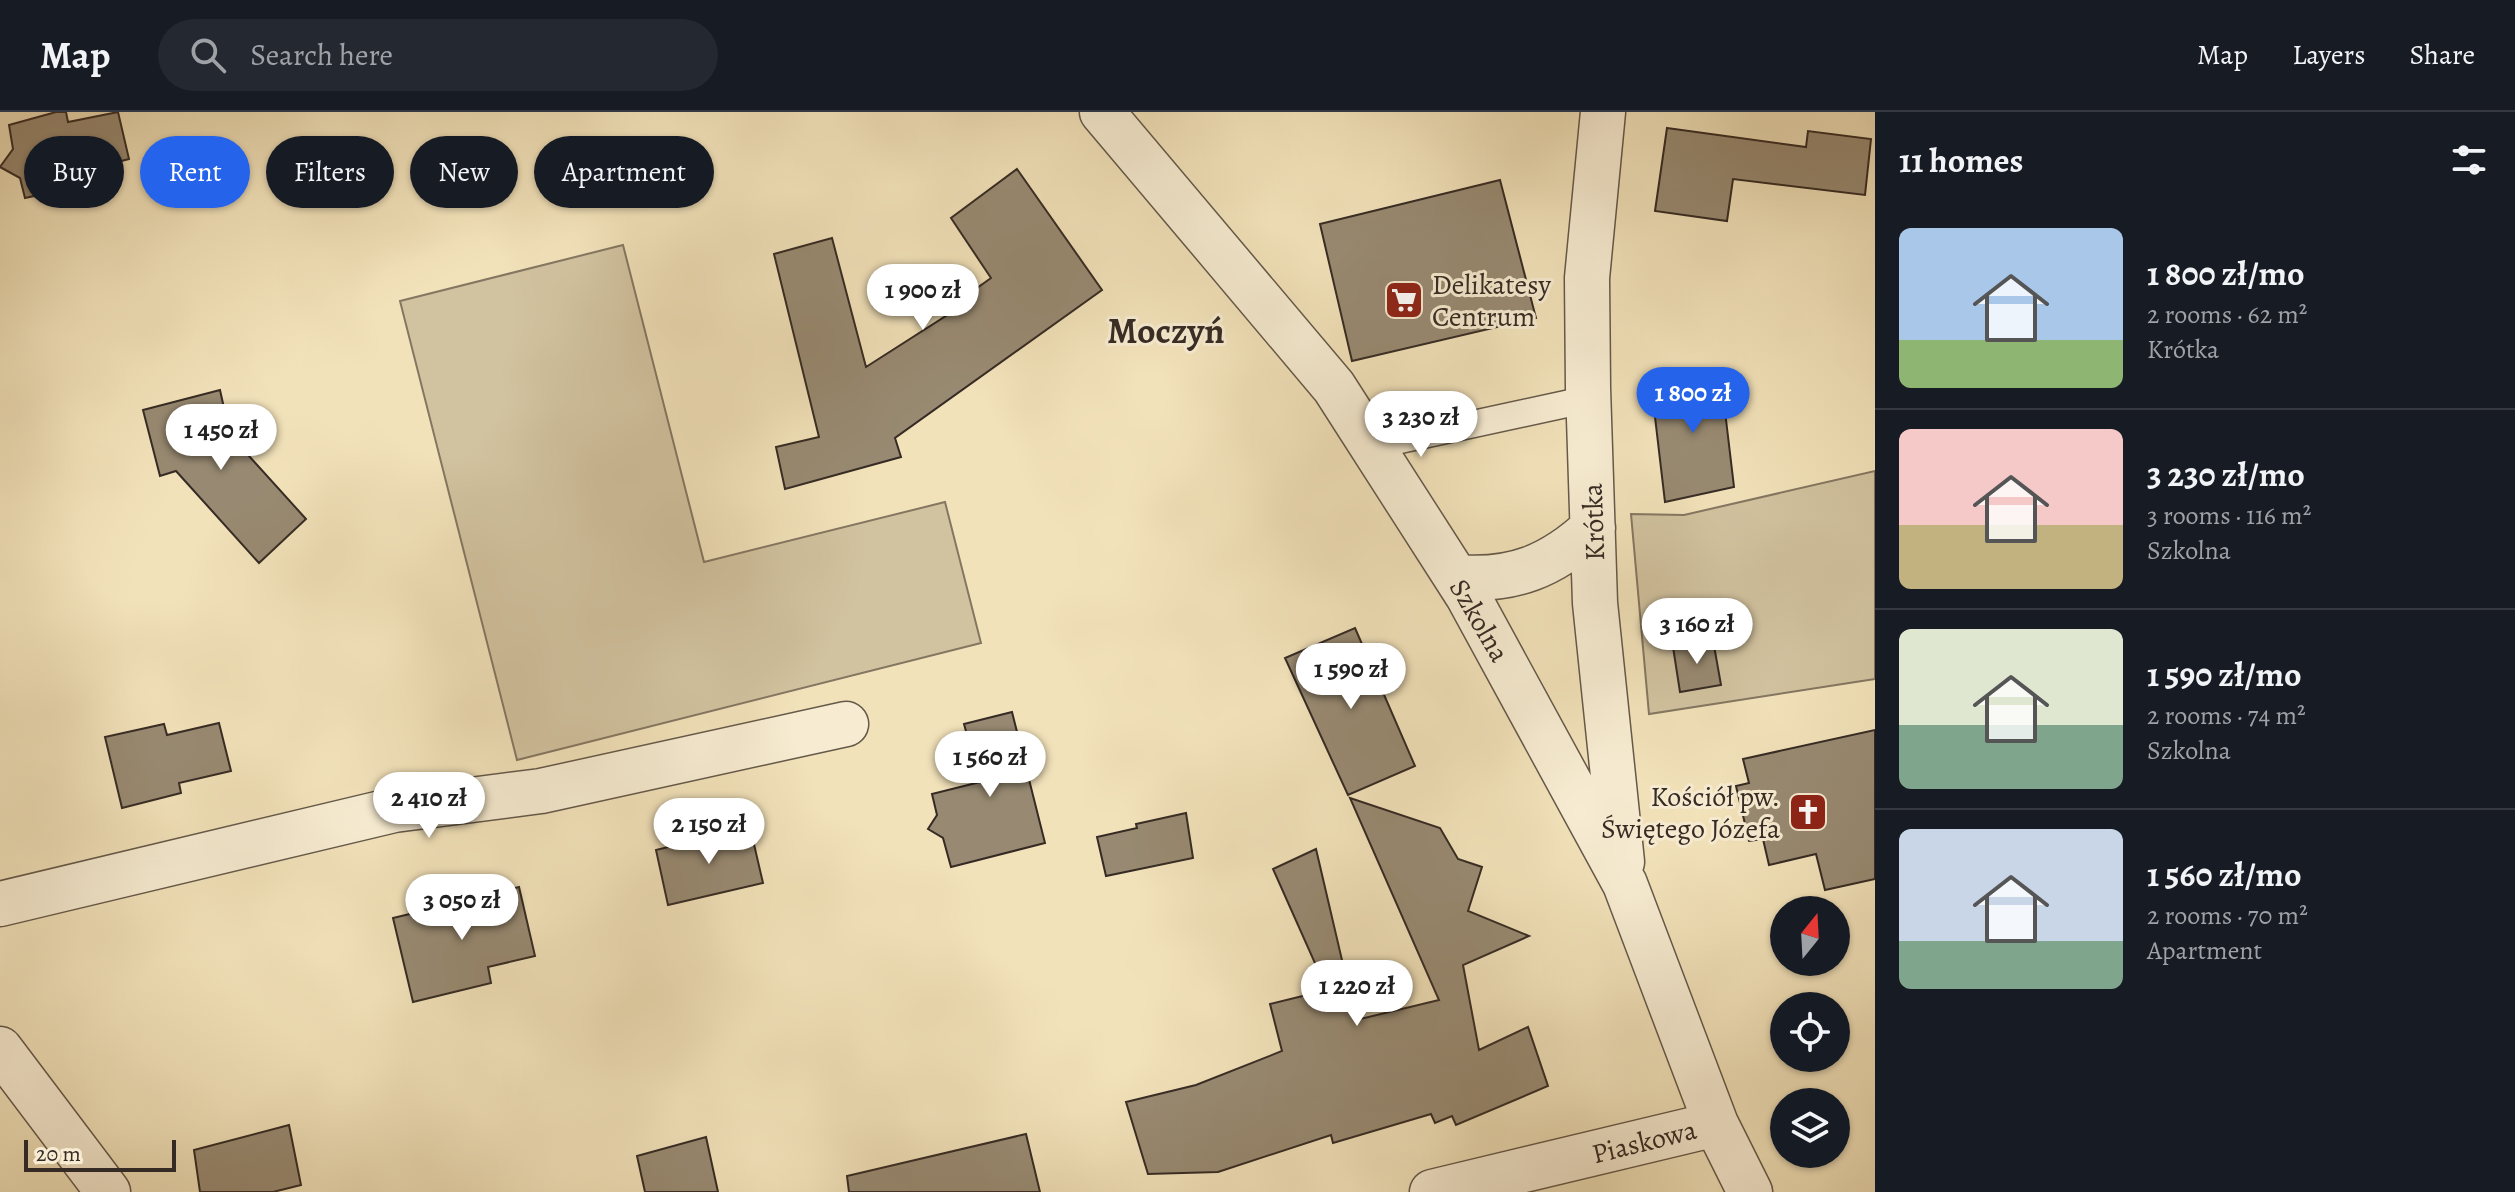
<!DOCTYPE html>
<meta charset="utf-8">
<style>
:root{--surface:#171b24;--page:#242831;--text:#f1f3f6;--muted:#9ea1a6;--line:#363941;--accent:#2563eb}
body{margin:0;font-family:Alegreya,serif;background:var(--page);color:var(--text);height:100vh;display:flex;flex-direction:column;font-size:30px;white-space:nowrap}
*{box-sizing:border-box;margin:0}
p{font-size:26px;color:var(--muted)}
.icon{flex:none;width:44px;height:44px;fill:none;stroke:currentColor;stroke-width:2;stroke-linecap:round;stroke-linejoin:round}
.map{position:relative;flex:1;overflow:hidden}
.details{display:flex;flex-direction:column;background:var(--surface);width:640px}
.details>*{flex:none}
.hud{position:absolute;left:24px;top:24px;width:760px;height:72px;display:flex;gap:16px}
.needle{width:52px;rotate:18deg}
.fabs{position:absolute;left:1770px;top:784px;display:grid;gap:16px}
.fabs a{display:grid;place-items:center;width:80px;height:80px;border-radius:50%;background:var(--surface);box-shadow:0 2px 6px #0004;font-size:40px}
.scale{position:absolute;left:24px;bottom:20px;width:152px;box-sizing:border-box;padding-left:8px;border:4px solid #362b24;border-top:0;font-size:22px;line-height:28px;white-space:nowrap;color:#362b24;-webkit-text-stroke:6px #f7ecd2;paint-order:stroke}
.price{position:absolute;translate:-50% -68px;padding:0 18px;border-radius:28px;background:#fff;color:#222;font-size:26px;line-height:52px;filter:drop-shadow(0 2px 4px #0008)}
.price::after{content:'';position:absolute;left:50%;top:48px;width:24px;height:18px;margin-left:-12px;background:inherit;clip-path:polygon(0 0,100% 0,50% 100%)}
.price.current{background:var(--accent);color:#fff}
ul{padding:0;list-style:none}
li{display:flex;align-items:center;gap:24px;height:200px;padding:0 24px}
li+li{border-top:2px solid var(--line)}
li span{display:grid;place-items:center;flex:none;width:224px;height:160px;border-radius:12px;color:#555}
li>.icon{margin-inline-start:auto}
span .icon{width:96px;height:96px;fill:#fffc;stroke-width:1}
li b{font-size:34px}
h2{display:flex;justify-content:space-between;align-items:center;height:96px;padding:0 24px;font-size:34px}
.pill{padding:0 28px;border-radius:36px;background:var(--surface);box-shadow:0 2px 6px #0004;font-size:28px;line-height:72px}
.pill.current{background:var(--accent);color:#fff}
header{display:flex;align-items:center;gap:48px;box-sizing:border-box;height:112px;padding:0 40px;background:var(--surface);border-bottom:2px solid var(--line)}
header strong{font-size:38px}
nav{display:flex;gap:44px;margin-inline-start:auto;font-size:28px}
.search{width:560px;height:72px;background:var(--page);display:flex;align-items:center;gap:20px;box-sizing:border-box;padding:0 28px;border-radius:44px;color:var(--muted);font-size:30px}
main{display:flex;flex:1;min-height:0}
.map>svg:first-child{display:block}
.green{fill:#d2c3a0;stroke:#847762;stroke-width:2}
.building{fill:#988a72;stroke:#362b24;stroke-width:2}
.lines{fill:none;stroke-linecap:round;stroke-linejoin:round}
.lane-casing{stroke:#65594a;stroke-width:29}
.street-casing{stroke:#65594a;stroke-width:47}
.lane{stroke:#f7ecd2;stroke-width:26}
.street{stroke:#f7ecd2;stroke-width:44}
.labels{text-anchor:middle;stroke-width:6;stroke-linejoin:round;paint-order:stroke}
.poi-label{font-size:28px;fill:#362b24;stroke:#f7ecd2;text-anchor:start}
.street-label{font-size:28px;fill:#362b24;stroke:#f7ecd2}
.district-label{font-size:36px;font-weight:bold;fill:#362b24;stroke:#f7ecd2}
</style>
<header>
<strong>Map</strong>
<div class="search"><svg class="icon" aria-label="search" viewBox="0 0 24 24"><circle cx="10" cy="10" r="6"/><path d="M15 15l6 6"/></svg>Search here</div>
<nav><a>Map</a><a>Layers</a><a>Share</a></nav>
</header>
<main>
<div class="map">
<svg width="1875" height="1080" viewBox="0 0 1875 1080">
<rect width="100%" height="100%" fill="#f2e2ba"/>
<filter id="stains"><feTurbulence type="fractalNoise" baseFrequency=".0025" numOctaves="4"/><feColorMatrix values="0 0 0 0 .2 0 0 0 0 .09 0 0 0 0 .02 0 0 0 .5 -.17"/></filter>
<radialGradient id="worn" r=".72"><stop offset=".6" stop-color="#630" stop-opacity="0"/><stop offset="1" stop-color="#630" stop-opacity=".3"/></radialGradient>
<path class="green" d="M623,133l81,317 241,-60 36,141 -464,117 -117,-459z
M1875,359v208l-226,35 -18,-200 53,1z"/>
<path class="building" d="M56,0h10l2,10 50,-10 11,47 -49,13 4,13 -59,13 -5,-20 -20,-11 13,-18 -4,-24z
M1667,16l139,19 2,-16 63,8 -6,56 -132,-16 -6,42 -72,-10z
M1017,57l85,121 -207,148 6,19 -116,32 -9,-42 43,-10 -45,-183 58,-16 34,129 89,-57 -2,-5 38,-27 -40,-60z
M1500,68l36,138 -184,43 -32,-137z
M1720,257l14,118 -69,15 -14,-119 36,-4 7,-8z
M220,278l10,45 76,84 -47,44 -83,-92 -16,5 -17,-66z
M1355,516l60,138 -67,29 -63,-137z
M1713,528l8,45 -41,7 -7,-45z
M1012,600l33,131 -94,24 -8,-29 -15,-9 9,-14 -5,-21 48,-12 -16,-58z
M219,611l12,48 -52,12 2,10 -59,15 -17,-71 59,-13 3,11z
M1875,618v149l-50,11 -9,-36 -47,11 -6,-26 -14,2 -13,-55 13,-3 -6,-24z
M1350,686l90,30 18,31 24,8 -14,44 61,25 -66,29 16,85 49,-23 20,59 -92,39 -4,-9 -17,7 -4,-9 -98,29 -2,-8 -113,37 -70,2 -22,-72 70,-17 86,-34 -12,-47 57,-14 -54,-121 43,-20 40,171 83,-20z
M1186,701l7,45 -87,18 -9,-39 40,-9 -1,-4z
M750,715l13,56 -95,22 -12,-55z
M455,775l17,12 47,-12 16,69 -47,11 3,16 -78,19 -20,-84 50,-12z
M289,1013l12,60 -28,7h-73l-6,-42z
M1026,1022l14,58h-191l-2,-16z
M706,1025l12,55h-73l-8,-36z"/>
<g class="lines">
<defs>
<path id="lane" d="M1372,334l217,-47"/>
<path id="street" d="M1102,0l232,275 134,209 157,288 91,240 34,68
M1603,0l-16,166 1,110 7,215 27,259
M1456,465c57,5 96,-11 137,-49
M0,792l394,-94 147,-19 305,-67
M0,937l108,143
M1432,1080l284,-68"/>
</defs>
<use href="#lane" class="lane-casing"/>
<use href="#street" class="street-casing"/>
<use href="#lane" class="lane"/>
<use href="#street" class="street"/>
</g>
<defs>
<symbol id="supermarket-square" viewBox="-11 -11 22 22"><rect x="-9" y="-9" width="18" height="18" rx="4" fill="#8f2418" stroke="#f7ecd2"/><path d="M-6-5.5h2.5l.6 2H6L4.5 2H-2.5L-4.4-4H-6ZM-1.5 3.2a1.3 1.3 0 1 0 .1 0ZM3 3.2a1.3 1.3 0 1 0 .1 0Z" fill="#fff"/></symbol>
<symbol id="church-square" viewBox="-11 -11 22 22"><rect x="-9" y="-9" width="18" height="18" rx="4" fill="#8f2418" stroke="#f7ecd2"/><path d="M-1.2-6h2.4v3.5h3.3v2.4h-3.3V6h-2.4V-.1h-3.3v-2.4h3.3Z" fill="#fff"/></symbol>
</defs>
<g fill-rule="evenodd">
<use href="#supermarket-square" x="1382" y="166" width="44" height="44"/>
<use href="#church-square" x="1786" y="678" width="44" height="44"/>
</g>
<g class="labels">
<g class="poi-label">
<text x="1432" y="182">Delikatesy<tspan x="1432" dy="32">Centrum</tspan></text>
<text x="1780" y="694" text-anchor="end">Kościół pw.<tspan x="1780" dy="32">Świętego Józefa</tspan></text>
</g>
<g class="street-label">
<text transform="translate(1593 410) rotate(-92)" y="10">Krótka</text>
<text transform="translate(1480 508) rotate(60)" y="10">Szkolna</text>
<text transform="translate(1644 1029) rotate(-14)" y="10">Piaskowa</text>
</g>
<g class="district-label">
<text x="1166" y="231">Moczyń</text>
</g>
</g>
<rect width="100%" height="100%" filter="url(#stains)"/>
<rect width="100%" height="100%" fill="url(#worn)"/>
</svg>
<div class="fabs">
<a><svg class="needle" viewBox="-14 -14 28 28"><path d="M0-13l5 13h-10z" fill="#e53935"/><path d="M0 13l5-13h-10z" fill="#9ea1a6"/></svg></a>
<a><svg class="icon" aria-label="locate" viewBox="0 0 24 24"><circle cx="12" cy="12" r="6"/><path d="M12 2v4M12 18v4M2 12h4M18 12h4"/></svg></a>
<a><svg class="icon" aria-label="layers" viewBox="0 0 24 24"><path d="M12 4l9 5-9 5-9-5zM3 14l9 5 9-5"/></svg></a>
</div>
<div class="scale">20 m</div>
<b class="price" style="left:923px;top:220px">1 900 zł</b>
<b class="price current" style="left:1693px;top:323px">1 800 zł</b>
<b class="price" style="left:1421px;top:347px">3 230 zł</b>
<b class="price" style="left:221px;top:360px">1 450 zł</b>
<b class="price" style="left:1697px;top:554px">3 160 zł</b>
<b class="price" style="left:1351px;top:599px">1 590 zł</b>
<b class="price" style="left:990px;top:687px">1 560 zł</b>
<b class="price" style="left:429px;top:728px">2 410 zł</b>
<b class="price" style="left:709px;top:754px">2 150 zł</b>
<b class="price" style="left:462px;top:830px">3 050 zł</b>
<b class="price" style="left:1357px;top:916px">1 220 zł</b>
<div class="hud">
<a class="pill">Buy</a>
<a class="pill current">Rent</a>
<a class="pill">Filters</a>
<a class="pill">New</a>
<a class="pill">Apartment</a>
</div>
</div>
<section class="details">
<h2>11 homes<svg class="icon" aria-label="filters" viewBox="0 0 24 24"><path d="M4 7h16M4 17h16"/><circle cx="9" cy="7" r="2"/><circle cx="15" cy="17" r="2"/></svg></h2>
<ul>
<li><span style="background:linear-gradient(#a9c7e8 70%,#8fb573 0)"><svg class="icon" aria-label="home" viewBox="0 0 24 24"><path d="M3 11l9-7 9 7M6 9v11h12V9"/></svg></span><div><b>1 800 zł/mo</b><p>2 rooms · 62 m²</p><p>Krótka</p></div></li>
<li><span style="background:linear-gradient(#f6c9c9 60%,#c2b280 0)"><svg class="icon" aria-label="home" viewBox="0 0 24 24"><path d="M3 11l9-7 9 7M6 9v11h12V9"/></svg></span><div><b>3 230 zł/mo</b><p>3 rooms · 116 m²</p><p>Szkolna</p></div></li>
<li><span style="background:linear-gradient(#dfe7d0 60%,#7fa58c 0)"><svg class="icon" aria-label="home" viewBox="0 0 24 24"><path d="M3 11l9-7 9 7M6 9v11h12V9"/></svg></span><div><b>1 590 zł/mo</b><p>2 rooms · 74 m²</p><p>Szkolna</p></div></li>
<li><span style="background:linear-gradient(#c9d6e8 70%,#7fa58c 0)"><svg class="icon" aria-label="home" viewBox="0 0 24 24"><path d="M3 11l9-7 9 7M6 9v11h12V9"/></svg></span><div><b>1 560 zł/mo</b><p>2 rooms · 70 m²</p><p>Apartment</p></div></li>
</ul>
</section>
</main>
